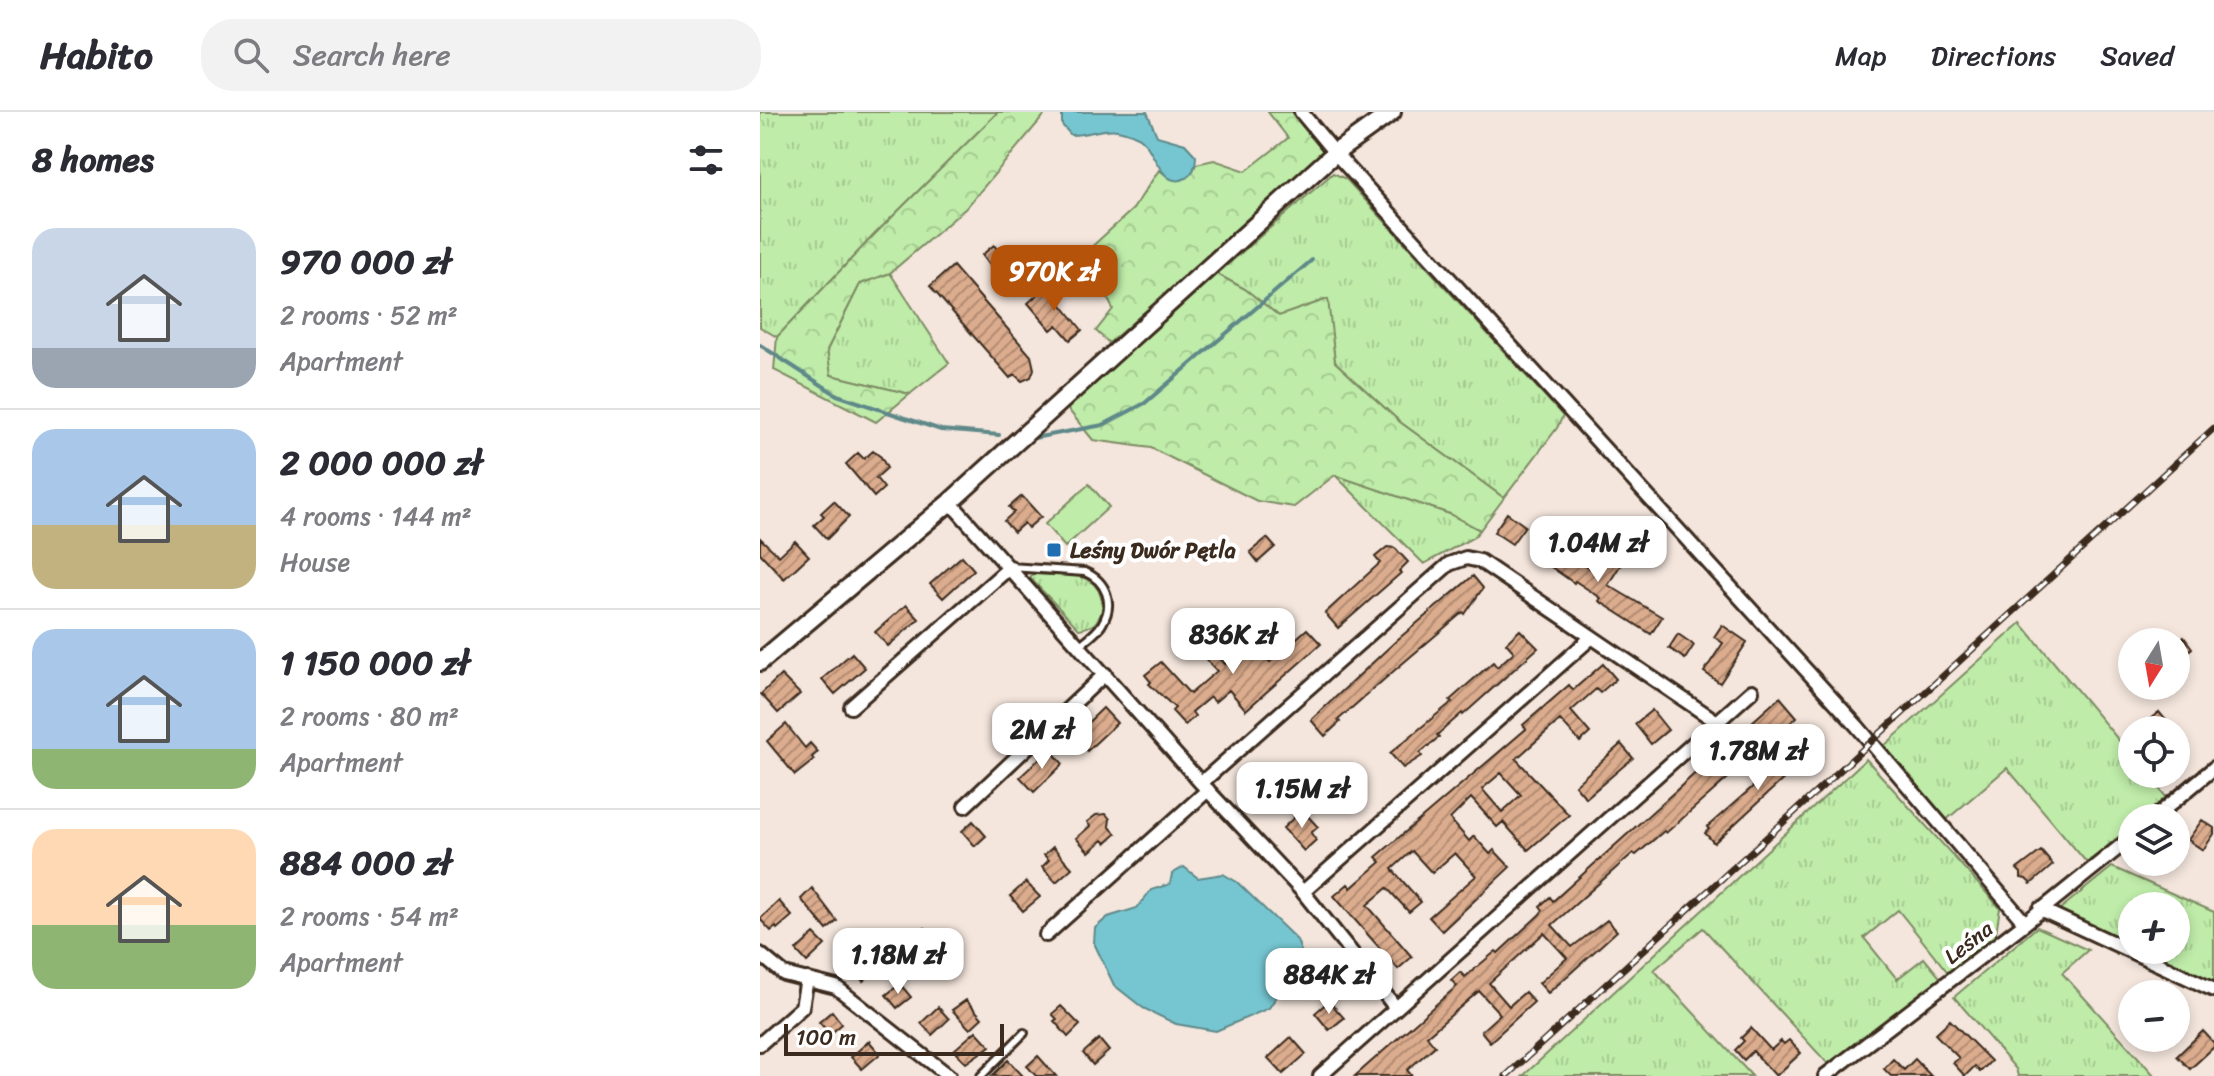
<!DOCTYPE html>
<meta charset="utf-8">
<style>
:root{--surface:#fff;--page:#f2f2f3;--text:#2b2b33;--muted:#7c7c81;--line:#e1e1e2;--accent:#b45309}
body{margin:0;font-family:Sriracha,sans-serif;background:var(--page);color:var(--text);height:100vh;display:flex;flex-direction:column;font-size:30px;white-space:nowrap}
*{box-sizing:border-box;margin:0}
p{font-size:26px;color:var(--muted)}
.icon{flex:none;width:44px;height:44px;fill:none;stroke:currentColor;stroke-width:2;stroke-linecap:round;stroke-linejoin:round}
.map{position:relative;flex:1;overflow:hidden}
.panel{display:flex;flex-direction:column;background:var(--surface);width:760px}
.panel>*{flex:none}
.needle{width:52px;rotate:191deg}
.tools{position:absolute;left:1358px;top:516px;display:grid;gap:16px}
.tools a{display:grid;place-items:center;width:72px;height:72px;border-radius:50%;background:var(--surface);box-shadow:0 4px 12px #0003;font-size:40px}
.scale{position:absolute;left:24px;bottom:20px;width:220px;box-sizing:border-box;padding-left:8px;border:4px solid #3b2a1e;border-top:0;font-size:22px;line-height:28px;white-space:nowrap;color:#3b2a1e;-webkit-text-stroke:6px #fff;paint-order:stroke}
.price{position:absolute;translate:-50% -68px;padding:0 18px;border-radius:16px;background:#fff;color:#222;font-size:26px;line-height:52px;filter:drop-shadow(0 2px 4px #0008)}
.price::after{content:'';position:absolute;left:50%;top:48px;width:24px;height:18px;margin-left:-12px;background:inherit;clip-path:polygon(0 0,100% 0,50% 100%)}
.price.on{background:var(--accent);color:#fff}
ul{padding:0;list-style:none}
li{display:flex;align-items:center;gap:24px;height:200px;padding:0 32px}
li+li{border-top:2px solid var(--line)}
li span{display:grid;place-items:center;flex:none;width:224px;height:160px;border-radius:24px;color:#555}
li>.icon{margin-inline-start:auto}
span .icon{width:96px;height:96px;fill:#fffc;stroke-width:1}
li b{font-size:34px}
h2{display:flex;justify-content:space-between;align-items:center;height:96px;padding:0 32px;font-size:34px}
header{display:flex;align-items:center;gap:48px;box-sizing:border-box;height:112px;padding:0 40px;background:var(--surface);border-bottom:2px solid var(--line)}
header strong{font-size:38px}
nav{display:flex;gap:44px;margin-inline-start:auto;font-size:28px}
.search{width:560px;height:72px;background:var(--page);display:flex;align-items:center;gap:20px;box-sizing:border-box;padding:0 28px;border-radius:32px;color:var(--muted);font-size:30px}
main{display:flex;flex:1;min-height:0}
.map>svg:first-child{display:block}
.grass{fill:url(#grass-tufts);stroke:#7d8b64;stroke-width:2}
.forest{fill:url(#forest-crowns);stroke:#7d8b64;stroke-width:2}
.park{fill:#bfeca9;stroke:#7d8b64;stroke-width:2}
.water{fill:#76c6d1;stroke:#5e8889;stroke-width:2}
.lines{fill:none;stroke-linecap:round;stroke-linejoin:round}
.stream{stroke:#5e8889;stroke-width:4}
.building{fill:url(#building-hatch);stroke:#3b2a1e;stroke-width:2;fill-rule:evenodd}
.service-casing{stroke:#3b2a1e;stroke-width:12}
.minor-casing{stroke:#3b2a1e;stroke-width:18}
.tertiary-casing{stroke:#3b2a1e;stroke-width:22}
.service{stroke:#fff;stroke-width:6}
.minor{stroke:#fff;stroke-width:12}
.tertiary{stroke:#fff;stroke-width:16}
.rail-casing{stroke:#3b2a1e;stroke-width:7}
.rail{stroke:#fff;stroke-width:4;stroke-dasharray:12;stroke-linecap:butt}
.poi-dot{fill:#1f6fb2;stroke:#fff;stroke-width:3}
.labels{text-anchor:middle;stroke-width:8;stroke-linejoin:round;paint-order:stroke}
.poi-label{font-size:22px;font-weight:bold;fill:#3b2a1e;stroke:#fff;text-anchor:start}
.street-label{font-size:22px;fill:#3b2a1e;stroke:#fff}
</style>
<header>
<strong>Habito</strong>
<div class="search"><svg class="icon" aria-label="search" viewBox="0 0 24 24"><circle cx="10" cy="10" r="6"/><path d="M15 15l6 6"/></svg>Search here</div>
<nav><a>Map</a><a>Directions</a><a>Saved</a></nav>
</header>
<main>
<section class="panel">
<h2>8 homes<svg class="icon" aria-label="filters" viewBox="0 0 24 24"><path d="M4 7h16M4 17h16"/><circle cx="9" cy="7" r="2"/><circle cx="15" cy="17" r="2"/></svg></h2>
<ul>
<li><span style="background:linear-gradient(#c9d6e8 75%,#9aa5b1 0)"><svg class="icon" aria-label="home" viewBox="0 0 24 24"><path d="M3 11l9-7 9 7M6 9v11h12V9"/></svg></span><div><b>970 000 zł</b><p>2 rooms · 52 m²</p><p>Apartment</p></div></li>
<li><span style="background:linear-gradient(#a9c7e8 60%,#c2b280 0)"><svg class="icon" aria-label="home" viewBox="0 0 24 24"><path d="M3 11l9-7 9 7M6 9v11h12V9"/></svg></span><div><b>2 000 000 zł</b><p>4 rooms · 144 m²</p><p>House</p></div></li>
<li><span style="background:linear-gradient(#a9c7e8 75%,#8fb573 0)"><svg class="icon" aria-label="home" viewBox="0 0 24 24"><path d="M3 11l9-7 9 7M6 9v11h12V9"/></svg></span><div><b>1 150 000 zł</b><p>2 rooms · 80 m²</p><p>Apartment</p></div></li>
<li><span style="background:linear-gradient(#ffd9b3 60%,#8fb573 0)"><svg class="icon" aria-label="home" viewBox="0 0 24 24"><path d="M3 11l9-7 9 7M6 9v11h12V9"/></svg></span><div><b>884 000 zł</b><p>2 rooms · 54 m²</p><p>Apartment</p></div></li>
</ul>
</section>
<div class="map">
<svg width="1454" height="964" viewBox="0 0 1454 964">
<defs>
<pattern id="grass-tufts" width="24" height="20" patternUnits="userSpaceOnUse" patternTransform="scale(2)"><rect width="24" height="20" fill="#bfeca9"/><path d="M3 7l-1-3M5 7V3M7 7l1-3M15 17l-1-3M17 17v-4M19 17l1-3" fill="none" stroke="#a5cb91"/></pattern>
<pattern id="forest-crowns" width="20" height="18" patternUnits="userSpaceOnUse" patternTransform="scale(2)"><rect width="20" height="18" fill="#bfeca9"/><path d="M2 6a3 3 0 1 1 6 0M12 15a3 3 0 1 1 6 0" fill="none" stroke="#a5cb91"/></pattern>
<pattern id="building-hatch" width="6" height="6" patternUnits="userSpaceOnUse" patternTransform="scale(2)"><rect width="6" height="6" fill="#dbac8d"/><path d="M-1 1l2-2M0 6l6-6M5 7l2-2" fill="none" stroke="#b38c73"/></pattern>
</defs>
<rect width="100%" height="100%" fill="#f4e6dd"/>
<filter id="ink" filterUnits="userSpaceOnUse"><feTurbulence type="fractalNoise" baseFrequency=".0125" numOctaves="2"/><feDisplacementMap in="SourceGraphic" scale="16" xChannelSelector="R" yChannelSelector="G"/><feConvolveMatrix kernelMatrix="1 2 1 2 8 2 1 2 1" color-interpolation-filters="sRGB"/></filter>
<g filter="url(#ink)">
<path class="grass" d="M0,0h238l-123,122 -98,103 -17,-10z
M573,61l13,6 217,237 -6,12 -53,70 -104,-76 -65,-60 -8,-63 -48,17 -34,-27 -28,-15z
M130,161l59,90 -39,31 -79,-19 -4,-25 33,-66z
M575,363l115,39 30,16 -6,7 -50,27z
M272,462c17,2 37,-1 52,4 17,5 24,31 12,44 -4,5 -11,6 -17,7l-49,-51z
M1261,511l111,133v18h15l20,24 -25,20h-10v8l-45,37 -80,-95 -62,53 -61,-75z
M1106,647l134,149 -5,31 -45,36 -52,-65 -34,28 33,41 27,-21 19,23 -115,83 -125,-136 -49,42 98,106h-229z
M1352,755l102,45v71l-72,-33h34v-44h-44v39l-65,-29 -7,-7z
M1277,815l51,23 -26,23 93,103h-137l-2,-7 -62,-72z"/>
<path class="forest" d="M238,0h49l-81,96 -76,65 -30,11 -33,66 4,25 79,19 -34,28 -102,-52 3,-33 98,-103z
M508,0h28l32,40 -219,191 -13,-12 17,-22 -17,-33 -9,-25 46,-42 26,-39 11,8 23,-7 3,-7 18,-4 32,11 42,-33z
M457,162l28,15 34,27 49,-17 7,63 65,60 104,76 -24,32 -30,-16 -115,-39 -41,32 -37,-6 -106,-53 -58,-8 -26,-32z"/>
<path class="park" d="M329,372l20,23 -44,40 -20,-23z"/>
<path class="water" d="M302,0h85l10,24 28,8 11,12c0,8 -2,17 -10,22 -26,14 -32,-34 -48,-41 -32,-15 -37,-3 -67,-2l-9,-10z
M321,154l19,19 -11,11 -19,-20z
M424,755l14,11 25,-4 14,8 60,58 4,11 -5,16 -27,41 -53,23 -40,-7 -33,-16 -29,-23 -20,-42 1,-15 13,-11 29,-9 14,-18 19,-6 2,-10z"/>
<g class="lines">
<path class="stream" d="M0,233l77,50 104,35 58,5
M274,326l69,-13 42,-22 167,-143"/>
</g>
<path class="building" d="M234,133l14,18 -12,10 -14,-18z
M193,154l78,90 3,13 -3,8 -9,4 -8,-7 -4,4 -80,-92z
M287,174l35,44 -12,10 -13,-15 -6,5 -23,-27z
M113,339l8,6 6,11 -11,10 8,10 -10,9 -28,-33 12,-11 6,6z
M262,384l19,21 -13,11 -4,-5 -10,9 -10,-11 10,-9 -5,-5z
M74,389l15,16 -22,22 -13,-14 10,-9 -3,-3z
M747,401l18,13 -13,18 -18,-12z
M0,426l19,18 16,-15 14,15 -25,23 -24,-26z
M507,426l8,9 -17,15 -8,-10z
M783,427l35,25 1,-2 14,8 11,-17 17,11 -13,21 54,32 -11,17 -52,-33 2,-3 -26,-17 -1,2 -30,-21 -1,2 -12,-8z
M627,435l8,1 13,14 -9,9 2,2 -63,55 -13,-15 55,-50 -5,-6z
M202,444l12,14 -31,28 -13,-14z
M713,464l10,12 -18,26 -2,-2 -67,57 -58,51 2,2 -15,14 -14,-16 86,-80z
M146,493l13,14 -31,27 -13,-14z
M962,513l25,17 -27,41 -16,-11 19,-29 -9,-6z
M547,517l14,15 -75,66 -17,-20 -14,12 -5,-5 -18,15 3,4 -10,9 -13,-14 3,-3 -26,-24 2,-2 -6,-7 16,-13 29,32 27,-23 -16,-17 9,-7 15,17 26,-23 19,21z
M760,518l18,18 -75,67 -1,-2 -25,22 2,2 -19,16 2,3 -19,12 -13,-15 62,-51 -2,-2 43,-38 4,5 17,-15 -8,-9z
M918,522l16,11 -9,14 -16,-11z
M1424,525l8,11 -16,14v-18z
M92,541l13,15 -30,26 -13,-15z
M843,552l13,15 -16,14 -4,-4 -25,22 19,22 -10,9 -20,-22 -44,39 53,56 -41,35 -25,-28 -6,5 -26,-29 -21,21 19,22 5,-5 16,18 4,-4 16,17 -68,64 -13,-14 47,-41 -21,-23 -23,20 -20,-22 -20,18 29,33 -12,10 -22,-24 -20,17 45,52 -14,12 -64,-73 14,-12 3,4 30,-26 -5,-5 150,-128 -3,-4 46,-40 4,5zM741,661l20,22 -19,17 -20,-23z
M21,563l19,19 -22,19 -17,-19z
M1020,585l17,20 -131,116 -2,-2 -28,24 -3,-2 -81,72 20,22 35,-27 10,11 -54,49 -15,13 -9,-10 28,-25 -23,-25 -55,50 20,23 16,-14 9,10 -44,40 -9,-11 19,-17 -21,-23 -52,45 8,10 -28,24 5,6h-57l102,-90 -6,-6 9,-8 5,5 31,-26 2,2 41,-38 4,-5 -3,-4 10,-9 3,4z
M343,596l14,15 -30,28 -13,-15z
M892,598l16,20 -17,14 -16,-20z
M1399,600l15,18h-38z
M26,612l19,24 5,-5 8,9 -6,5 2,3 -19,15 -28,-34z
M1046,628l9,10 -101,93 -9,-10 4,-4 -2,-2z
M861,632l12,14 -47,40 -11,-13z
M290,637l13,15 -29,28 -14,-15z
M504,652l13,16 -21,18 -13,-15z
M542,698l16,17 -7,6 5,7 -12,11 -21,-23z
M346,702l4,5 -1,7 7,8 -10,9 -3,-3 -14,12 -13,-14 14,-12 -3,-4 9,-7z
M1442,708l12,8v6l-11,16 -15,-10z
M213,709l13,15 -11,10 -13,-15z
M293,735l19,21 -16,14 -14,-15 7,-7 -5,-5z
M1281,739l12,14 -22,19 -5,-5 -5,-1v-5l-4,-4z
M266,770l14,15 -17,14 -13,-15z
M52,776l25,33 -10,9 -26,-31z
M19,789l13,15 -15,13 -1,-2 -5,4 -11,-12z
M165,816l8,9 -19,17 -8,-9z
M54,822l11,11 -18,17 -11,-12z
M104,840l14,16 -15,13 -14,-15z
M140,872l11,13 -14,11 -11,-13z
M206,888l16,18 -12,11 -18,-19z
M569,889l15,17 -15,12 -14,-17z
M301,894l19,19 -12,12 -14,-16 3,-2 -5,-5z
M178,895l11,12 -17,16 -11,-12z
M72,899l10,13 -12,10 -11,-12z
M1190,908l41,41 -11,11 -5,-6 -10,10 -12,-13 6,-5 -24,-24z
M991,916l20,22 10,-9 3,3 5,-4 12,13 -25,23 -23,-25 -9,9 -9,-10 9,-9 -3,-3z
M216,919l14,15 -24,17 -12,-13z
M1443,919l11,12v4l-24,22 -13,-13z
M531,925l15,17 -23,20 -15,-16z
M339,927l10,12 -16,14 -10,-12z
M109,929l11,13 -18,15 -11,-12z
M278,944l18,20h-20l-9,-10z
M1133,947l11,11 11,-11 16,17h-40l-7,-7z
M248,948l15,16h-31z"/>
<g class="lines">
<defs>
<path id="service" d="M250,455l75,5c21,9 30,31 17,52 -5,9 -16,16 -23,22
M221,964l43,-43"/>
<path id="minor" d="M541,0l34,41 522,573 168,197
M190,390l251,281 102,109 93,116
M91,595l159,-140
M441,671l248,-219 17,-6 14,3 237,161
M205,694l140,-132
M1394,706l60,-50
M543,780l289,-255
M1280,797l174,81
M286,823l162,-145
M0,842l24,20 52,13 113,89
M0,932l42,-37 5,-28
M560,964l432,-385
M1065,964l200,-153 107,-86"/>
<path id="tertiary" d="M0,550l190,-160 385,-349 57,-41"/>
</defs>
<use href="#service" class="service-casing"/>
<use href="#minor" class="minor-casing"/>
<use href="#tertiary" class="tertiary-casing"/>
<use href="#service" class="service"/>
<use href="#minor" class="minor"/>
<use href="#tertiary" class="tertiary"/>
<defs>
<path id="rail" d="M746,964l708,-648"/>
</defs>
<use href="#rail" class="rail-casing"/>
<use href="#rail" class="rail"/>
</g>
</g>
<rect class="poi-dot" x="286" y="430" width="16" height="16" rx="4"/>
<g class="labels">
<g class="poi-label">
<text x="310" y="446">Leśny Dwór Pętla</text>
</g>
<g class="street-label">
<text transform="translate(1208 830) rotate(-38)" y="8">Leśna</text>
</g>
</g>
</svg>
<div class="tools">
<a><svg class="needle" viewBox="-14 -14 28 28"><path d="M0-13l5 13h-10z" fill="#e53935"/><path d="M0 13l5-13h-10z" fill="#7c7c81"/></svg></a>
<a><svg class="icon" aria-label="locate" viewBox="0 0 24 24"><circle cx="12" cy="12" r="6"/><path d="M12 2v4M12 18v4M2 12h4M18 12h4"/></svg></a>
<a><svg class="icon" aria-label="layers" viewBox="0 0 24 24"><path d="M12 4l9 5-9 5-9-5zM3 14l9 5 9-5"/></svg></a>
<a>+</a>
<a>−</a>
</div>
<div class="scale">100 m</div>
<b class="price on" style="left:294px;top:201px">970K zł</b>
<b class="price" style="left:838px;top:472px">1.04M zł</b>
<b class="price" style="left:473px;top:564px">836K zł</b>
<b class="price" style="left:282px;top:659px">2M zł</b>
<b class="price" style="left:998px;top:680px">1.78M zł</b>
<b class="price" style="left:542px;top:718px">1.15M zł</b>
<b class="price" style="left:138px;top:884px">1.18M zł</b>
<b class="price" style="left:569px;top:904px">884K zł</b>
</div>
</main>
